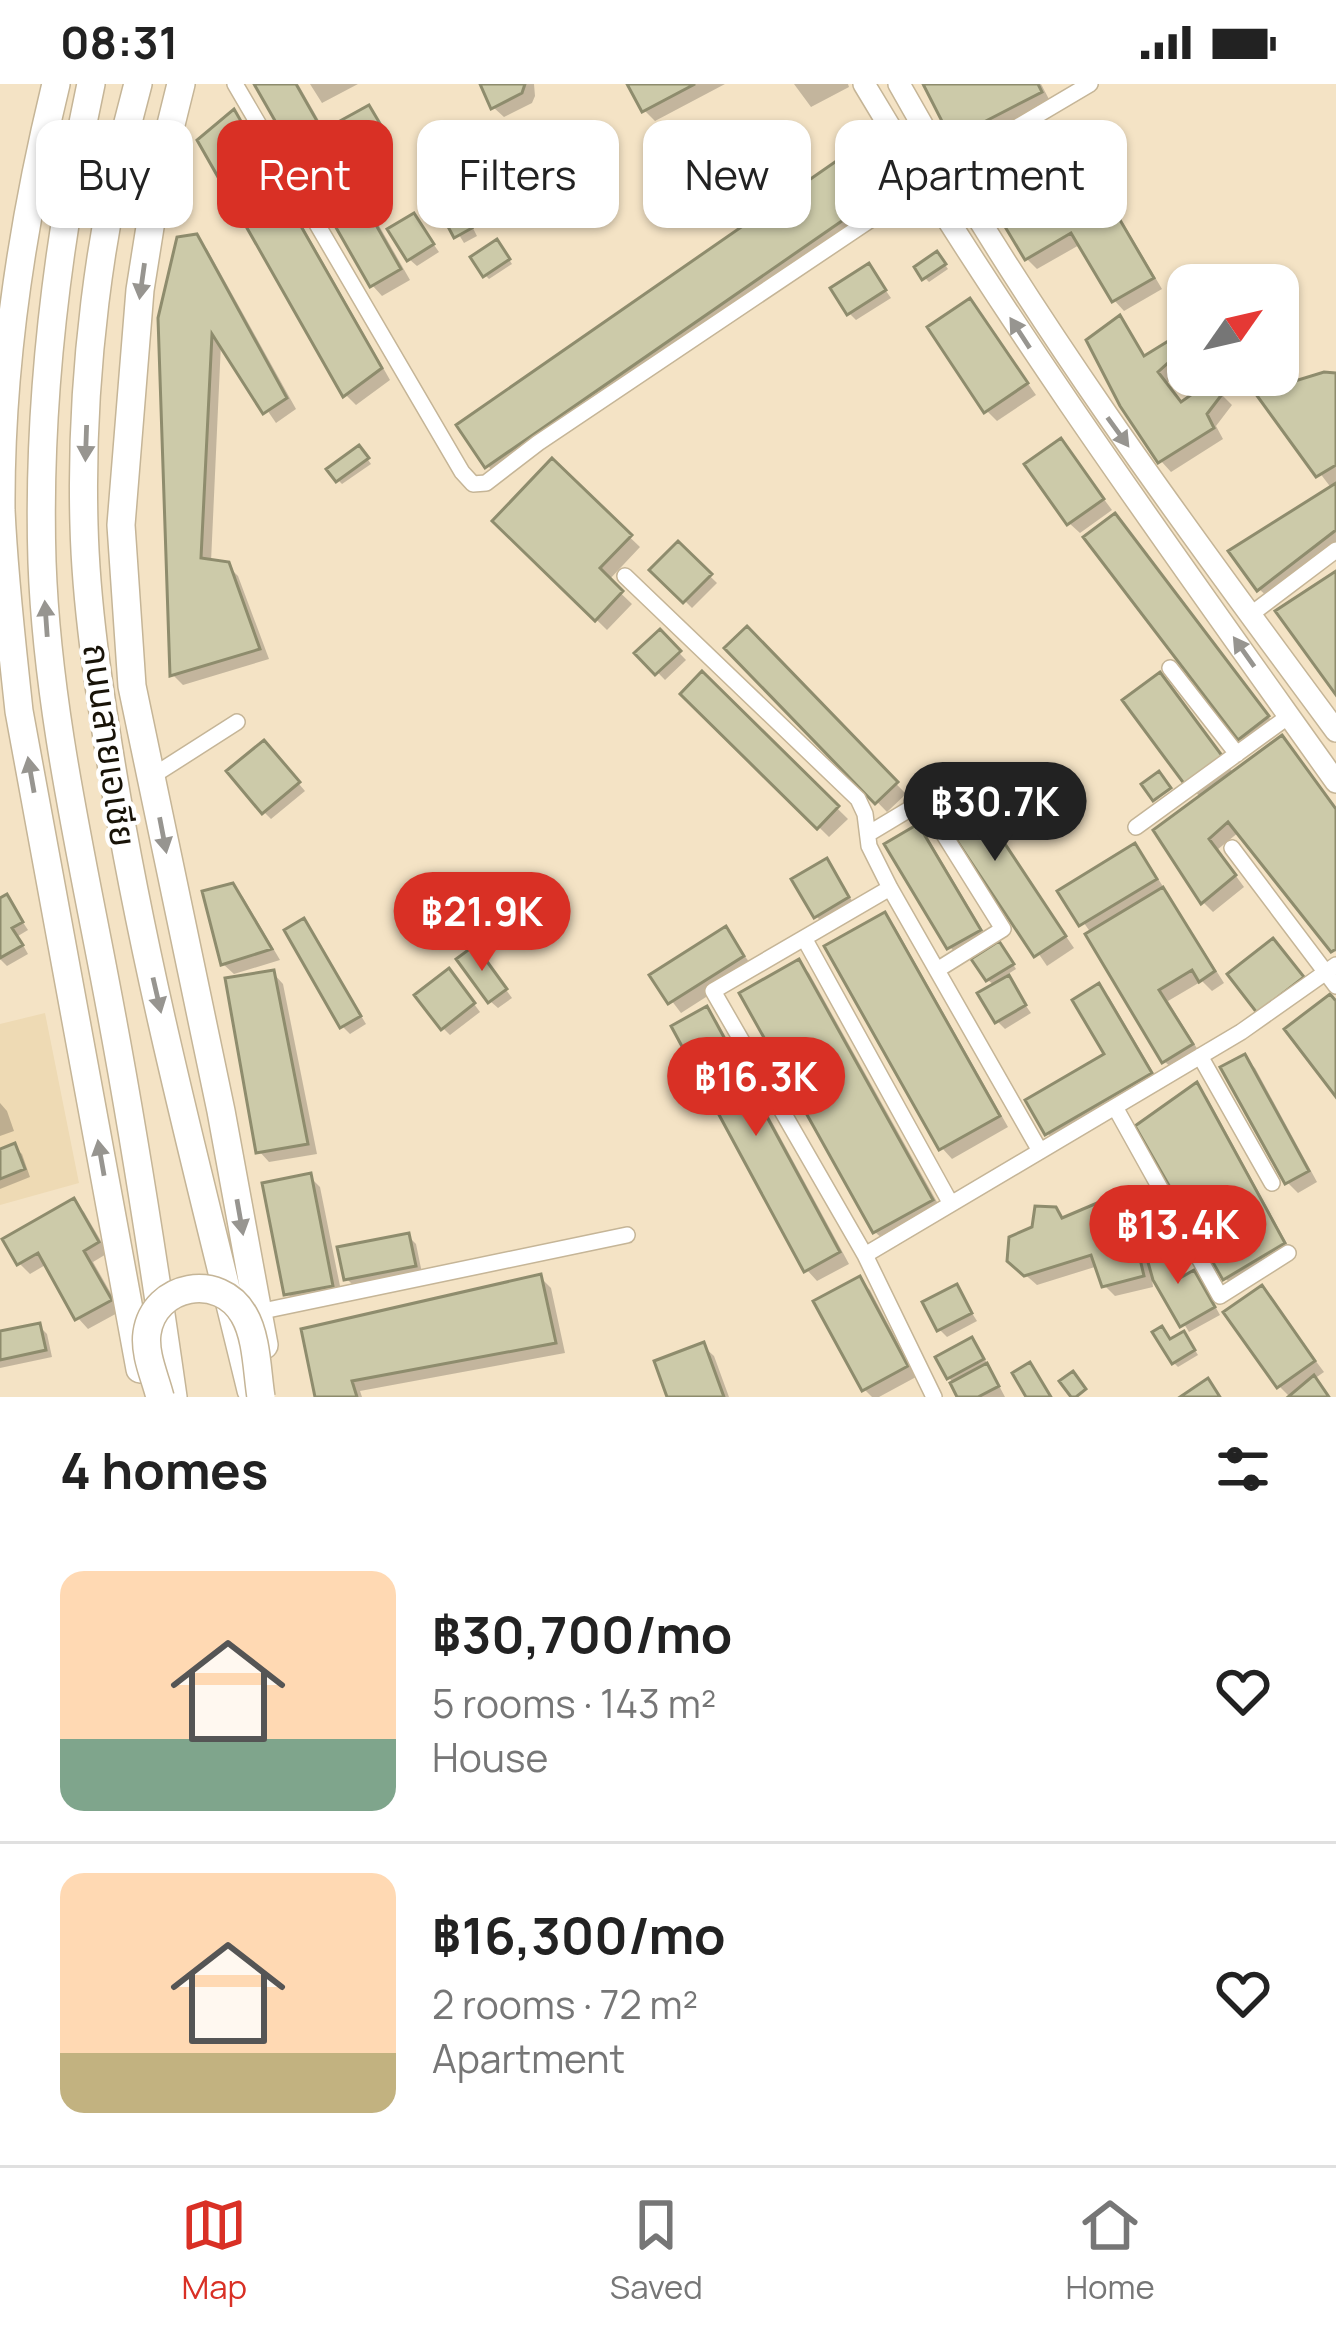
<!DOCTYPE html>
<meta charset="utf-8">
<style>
:root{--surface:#fff;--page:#f2f2f2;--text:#222;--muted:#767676;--line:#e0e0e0;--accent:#d93025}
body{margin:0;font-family:Manrope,"Noto Sans Thai",sans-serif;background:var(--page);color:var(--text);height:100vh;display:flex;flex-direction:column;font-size:45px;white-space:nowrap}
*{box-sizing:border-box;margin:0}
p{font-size:39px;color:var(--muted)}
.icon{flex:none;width:66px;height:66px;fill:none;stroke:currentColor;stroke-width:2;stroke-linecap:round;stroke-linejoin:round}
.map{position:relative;height:1313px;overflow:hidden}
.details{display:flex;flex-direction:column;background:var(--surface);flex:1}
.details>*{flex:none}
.guide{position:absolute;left:36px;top:36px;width:1266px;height:108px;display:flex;gap:24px}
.needle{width:78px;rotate:56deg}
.buttons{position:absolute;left:1167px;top:180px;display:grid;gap:24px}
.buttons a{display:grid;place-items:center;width:132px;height:132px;border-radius:24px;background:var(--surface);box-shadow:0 3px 9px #0004;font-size:60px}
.price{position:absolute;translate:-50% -102px;padding:0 27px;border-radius:42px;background:var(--accent);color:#fff;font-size:39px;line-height:78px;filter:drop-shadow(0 3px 6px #0008)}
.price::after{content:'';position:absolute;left:50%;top:72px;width:36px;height:27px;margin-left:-18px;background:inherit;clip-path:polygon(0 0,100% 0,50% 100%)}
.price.active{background:#222;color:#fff}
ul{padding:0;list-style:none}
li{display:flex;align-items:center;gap:36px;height:300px;padding:0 60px}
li+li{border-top:3px solid var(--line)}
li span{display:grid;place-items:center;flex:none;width:336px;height:240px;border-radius:24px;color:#555}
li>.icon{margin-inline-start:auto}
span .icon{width:144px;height:144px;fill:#fffc;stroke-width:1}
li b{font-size:51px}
h2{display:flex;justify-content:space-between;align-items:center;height:144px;padding:0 60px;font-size:51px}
.tag{padding:0 42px;border-radius:24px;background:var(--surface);box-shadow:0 3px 9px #0004;font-size:42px;line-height:108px}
.tag.active{background:var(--accent);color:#fff}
.status{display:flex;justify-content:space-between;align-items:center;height:84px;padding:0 60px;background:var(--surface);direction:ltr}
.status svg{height:33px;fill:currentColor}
.menu{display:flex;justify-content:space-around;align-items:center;height:168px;border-top:3px solid var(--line);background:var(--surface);font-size:33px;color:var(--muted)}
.menu a{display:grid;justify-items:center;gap:6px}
.menu .active{color:var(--accent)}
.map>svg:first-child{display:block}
.built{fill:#eedab4}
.shadow{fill:#0003}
.building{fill:#cccaa9;stroke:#8e8c6d;stroke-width:3}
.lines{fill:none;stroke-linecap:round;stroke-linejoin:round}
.street-casing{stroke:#c5b597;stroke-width:18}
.secondary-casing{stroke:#c5b597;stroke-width:24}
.highway-casing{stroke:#c5b597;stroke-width:30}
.street{stroke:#fff;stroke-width:15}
.secondary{stroke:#fff;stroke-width:21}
.highway{stroke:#fff;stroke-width:27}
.highway-bridge-casing{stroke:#c5b597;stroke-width:30;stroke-linecap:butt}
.highway-bridge{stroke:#fff;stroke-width:27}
.oneway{fill:#979590}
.labels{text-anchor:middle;stroke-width:9;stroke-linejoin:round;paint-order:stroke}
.street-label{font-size:36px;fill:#181308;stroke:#fff}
</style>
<div class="status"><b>08:31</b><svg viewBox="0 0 49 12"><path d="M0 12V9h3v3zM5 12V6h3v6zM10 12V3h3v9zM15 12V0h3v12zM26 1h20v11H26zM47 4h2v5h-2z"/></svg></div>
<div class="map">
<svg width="1336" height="1313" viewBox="0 0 1336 1313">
<rect width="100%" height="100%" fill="#f4e3c5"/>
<path class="built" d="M45,929l34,170 -79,22v-181z"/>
<path class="shadow" d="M257,0h41l112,196 -28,16 -10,-11z
M310,0h48l-36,19z
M483,0h51l1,12 -3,7 -28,14 -11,-10z
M631,0h94l-70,37 -11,-11z
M794,0h54l1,3 -38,20z
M926,0h115l10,19 -87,45 -10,-11z
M368,24l19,28 -22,12 18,31 -13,8 -37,-58z
M234,29l10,10 146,257 -34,25 -10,-10 -145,-255z
M858,65l38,51 -398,276 -10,-10z
M1082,77l11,11 69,117 -38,22 -10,-11 -33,-56 -44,25 -10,-10z
M468,82l19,30 -24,13 14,27 -13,7 -34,-56z
M414,133l25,35 -22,14 -8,-7z
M196,153l11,12 89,160 -20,14 -55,-80 -10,219 16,3 11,11 31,83 -86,26 -10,-10z
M501,163l11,17 -23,15 -4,-4z
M941,175l7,10 -19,13 -4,-4z
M869,183l22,31 -35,22 -7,-7z
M970,217l66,94 -39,26 -10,-10z
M1119,235l28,39 22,-14 19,20 -22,20 17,21 22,-17 17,7 10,10 -16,21 7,13 -52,33 -10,-11z
M1278,274l19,26 39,-8v172l-66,51 -11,-10 73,-100 -87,-114h33z
M1061,358l51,68 -32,23 -11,-10z
M363,369l8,11 -29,20 -4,-4z
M552,379l88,84 -32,34 24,23 -25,26 -111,-109z
M1125,443l152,201 -27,20 -10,-10z
M678,461l39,38 -25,25 -38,-38z
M747,546l159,164 -19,18 -159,-164z
M660,549l26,27 -21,20 -26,-27z
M702,591l146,144 -19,18 -145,-143z
M1170,603l64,87 102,35v143l-97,-120 -22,18 27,37 -31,25 -10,-10 -2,-104 -14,-15z
M271,667l34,40 -34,28 -7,-7z
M955,690l119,174 -27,18 -119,-174z
M918,744l10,10 61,103 -29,17 -10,-11z
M1135,763l10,11 79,125 -12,8 -10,-10 -34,20 33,54 -26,16 -11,-10 -73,-128 -29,-41z
M826,778l29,43 -32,18 -7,-7z
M232,802l11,11 37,63 -46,14 -11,-10z
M7,814l21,32 -10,6 10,18 -21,12 -7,-7v-57z
M884,832l11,11 113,200 -56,32 -10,-11z
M304,838l62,102 -16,10 -8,-8z
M725,846l28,37 -72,46 -28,-37z
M1003,865l13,20 -11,7 26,37 -26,16 -8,-8 -2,-35 -7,-6z
M482,873l30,41 -14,10 -8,-7z
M799,879l10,10 133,238 -56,31 -11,-10z
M273,889l10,11 34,170 -48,8 -10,-11z
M456,896l24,32 -30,23 -7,-7z
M1099,903l10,10 51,87 -102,59 -11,-10 61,-78z
M706,926l11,11 132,243 -32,17 -10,-11z
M1244,973l11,11 62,114 -19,11 -11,-11z
M1196,1002l11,11 86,158 -57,34 -11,-11z
M0,1019l7,8 7,20 -14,5z
M14,1063l8,7 8,23 -30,12v-37z
M310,1093l10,10 22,109 -44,8 -11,-11z
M1109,1117l10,11 31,51 8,-19 24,36 12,-6 7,7 19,34 -31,17 -38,-62 2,17 -38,9 -10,-10 -7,-20 -61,19 -16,-14 14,-42 20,-19 10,10z
M74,1118l10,10 24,41 -15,9 28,49 -33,18 -10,-11 -31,-54 -17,10 -11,-11z
M408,1152l8,8 6,29 -68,13 -7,-7z
M540,1193l11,11 14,65 -205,38 2,6h-44z
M859,1196l11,10 46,87 -37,20h-7l-8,-8z
M956,1204l21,33 -30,16 -8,-8z
M1262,1205l62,83 -10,7 15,18h-39l-11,-11z
M39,1242l8,8 5,23 -52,11v-34z
M1188,1255l10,16 -20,12 -4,-4z
M971,1256l8,8 26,49h-44l-12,-20z
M703,1262l11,10 15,41h-59z"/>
<path class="building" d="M254,0h42l105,185 -31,18z
M480,0h45l-3,9 -31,16z
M627,0h68l-53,28z
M923,0h115l4,8 -91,47z
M369,21l13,22 -22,13 17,31 -17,10 -31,-54z
M234,25l148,259 -39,29 -146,-257z
M858,62l30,43 -403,279 -29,-43z
M1083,73l71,121 -42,24 -41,-69 -46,27 -30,-50z
M468,79l14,25 -25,13 15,27 -18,10 -28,-53z
M414,129l20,31 -27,17 -20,-32z
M197,150l90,164 -24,16 -51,-80 -11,224 28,4 31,87 -90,27 -12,-358 19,-81z
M497,155l13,20 -27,18 -13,-20z
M937,167l9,13 -24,16 -8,-13z
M869,179l17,27 -39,25 -17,-27z
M970,214l58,85 -44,30 -57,-86z
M1120,231l24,41 26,-16 10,12 -22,20 23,30 24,-17 18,8 -16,21 7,14 -56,35 -38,-57 -34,-66z
M1278,274l17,23 29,-9 12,1v92l-20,12 -74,-102h36z
M1061,354l43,61 -37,26 -43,-61z
M359,361l10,13 -33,24 -10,-13z
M552,374l80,77 -32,33 23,23 -28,30 -103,-100z
M1336,399v47l-79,61 -29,-40z
M1115,429l154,203 -31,24 -155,-203z
M678,457l34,33 -29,29 -34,-33z
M1336,487v124l-61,-84z
M747,542l151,156 -23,22 -151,-156z
M660,545l21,22 -26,24 -21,-22z
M702,587l137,135 -22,23 -137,-135z
M1160,588l63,85 -38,28 -63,-85z
M1282,651l54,74v140l-5,3 -103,-130 -19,17 27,36 -35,29 -48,-74z
M264,656l36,42 -38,32 -36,-43z
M956,686l110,166 -32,21 -110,-166z
M1159,687l12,17 -18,13 -12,-17z
M918,740l63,106 -34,19 -63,-105z
M1135,759l22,36 -78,47 -22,-35z
M827,774l22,39 -35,21 -23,-39z
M233,799l39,66 -51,16 -19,-74z
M1163,803l52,84 -16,11 -7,-12 -33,20 34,54 -31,19 -77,-129z
M7,810l16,28 -11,6 11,17 -23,13v-60z
M885,828l115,204 -61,34 -115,-204z
M304,834l57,98 -21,12 -56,-98z
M726,842l18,30 -76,48 -19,-29z
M1273,854l31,39 -47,36 -30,-39z
M999,857l15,23 -28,17 -15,-22z
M475,861l32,44 -19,14 -32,-44z
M799,875l134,241 -60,33 -134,-240z
M449,884l26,35 -34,27 -27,-35z
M274,886l34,174 -52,9 -31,-175z
M1009,891l17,30 -31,18 -18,-30z
M1099,899l53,90 -107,62 -20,-35 79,-46 -32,-54z
M1330,910l6,7v96l-52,-68z
M707,922l133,246 -36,20 -133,-246z
M1245,970l64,117 -24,13 -65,-117z
M1197,998l88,161 -62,37 -88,-154z
M15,1059l10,26 -25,10v-30z
M311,1089l22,113 -49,9 -22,-112z
M74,1114l25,44 -15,9 28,49 -37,20 -37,-67 -21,12 -15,-26z
M1109,1114l27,44 8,34 -42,11 -11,-32 -67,21 -17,-15 2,-24 23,-10 3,-21 21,1 6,11z
M409,1149l7,33 -72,14 -7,-33z
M1158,1156l22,38 14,-8 21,37 -35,20 -27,-47 -9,-32z
M541,1190l15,69 -204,38 5,16h-42l-14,-68z
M860,1192l48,90 -46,25 -49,-90z
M957,1200l15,29 -35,18 -15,-29z
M1262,1201l53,76 -38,27 -54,-76z
M40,1239l6,27 -46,10v-29z
M1162,1242l8,13 14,-8 11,19 -23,14 -20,-32z
M972,1253l12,22 -37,20 -12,-22z
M704,1258l20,55h-57l-13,-36z
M1030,1278l21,35h-25l-14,-24z
M987,1279l12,23 -21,11h-21l-7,-14z
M1073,1287l13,18 -10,8h-5l-12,-16z
M1314,1291l15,22h-41z
M1208,1294l12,19h-40z"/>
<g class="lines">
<defs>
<path id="street" d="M235,0l227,388 11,12 13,-1 52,-40 408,-274 144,-85
M625,492l233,223 7,15 4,32 21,42 150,263
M1250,531l86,-65
M1170,584l67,86
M151,693l86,-55
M1136,743l153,-111
M868,750l55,-33 80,128 -66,41
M1232,764l104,138
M890,804l-177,103 152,264 69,142
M804,854l147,266
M1200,972l72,127
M1115,1023l105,189 68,-43
M865,1171l376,-223 95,-67
M258,1228l369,-77"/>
<path id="secondary" d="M864,0c144,242 309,469 472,698
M899,0c127,228 282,438 437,647"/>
<path id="highway" d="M56,0c-34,139 -56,283 -55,426 3,68 11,135 18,201l121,658
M91,0c-34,158 -54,316 -49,478 5,139 36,277 62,413 27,140 49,281 69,422
M138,0c-39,141 -58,295 -54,441 2,81 15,164 28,244 34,209 89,415 139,621
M181,0l-23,93 -18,113 -19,235 11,161 89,425 43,234"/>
</defs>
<use href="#street" class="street-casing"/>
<use href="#secondary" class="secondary-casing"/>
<use href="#highway" class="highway-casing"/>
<use href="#street" class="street"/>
<use href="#secondary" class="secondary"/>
<use href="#highway" class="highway"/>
<defs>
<path id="highway-bridge" d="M160,1313c-5,-20 -16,-43 -13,-64 7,-49 73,-61 97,-18 13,22 13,57 17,82"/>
</defs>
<use href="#highway-bridge" class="highway-bridge-casing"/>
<use href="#highway-bridge" class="highway-bridge"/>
</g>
<defs><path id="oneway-solid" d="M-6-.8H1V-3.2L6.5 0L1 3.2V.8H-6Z" transform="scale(3)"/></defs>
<g class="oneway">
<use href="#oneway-solid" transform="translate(142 197) rotate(98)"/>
<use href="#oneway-solid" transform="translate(1020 249) rotate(-123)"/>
<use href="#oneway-solid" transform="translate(1118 348) rotate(54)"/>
<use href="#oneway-solid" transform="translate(86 359) rotate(92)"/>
<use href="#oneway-solid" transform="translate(46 535) rotate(-94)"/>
<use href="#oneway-solid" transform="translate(1244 568) rotate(-125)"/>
<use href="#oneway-solid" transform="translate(31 691) rotate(-100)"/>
<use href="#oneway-solid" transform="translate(163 751) rotate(79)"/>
<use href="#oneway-solid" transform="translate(157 911) rotate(77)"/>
<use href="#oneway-solid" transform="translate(101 1074) rotate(-100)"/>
<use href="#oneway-solid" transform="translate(240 1133) rotate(80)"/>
</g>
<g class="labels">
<g class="street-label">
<text transform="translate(110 661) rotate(82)" y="13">ถนนสายเอเชีย</text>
</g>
</g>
</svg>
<div class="buttons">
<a><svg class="needle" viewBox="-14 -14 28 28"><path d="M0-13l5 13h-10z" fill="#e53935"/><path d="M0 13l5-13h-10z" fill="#767676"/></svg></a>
</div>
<b class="price active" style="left:995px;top:780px">฿30.7K</b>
<b class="price" style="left:482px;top:890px">฿21.9K</b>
<b class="price" style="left:756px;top:1055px">฿16.3K</b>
<b class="price" style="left:1178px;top:1203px">฿13.4K</b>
<div class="guide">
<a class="tag">Buy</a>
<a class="tag active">Rent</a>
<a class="tag">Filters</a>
<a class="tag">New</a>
<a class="tag">Apartment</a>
</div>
</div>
<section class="details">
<h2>4 homes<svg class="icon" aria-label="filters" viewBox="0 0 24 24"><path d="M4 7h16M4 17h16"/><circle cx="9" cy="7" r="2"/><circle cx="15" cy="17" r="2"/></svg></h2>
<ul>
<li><span style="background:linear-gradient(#ffd9b3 70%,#7fa58c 0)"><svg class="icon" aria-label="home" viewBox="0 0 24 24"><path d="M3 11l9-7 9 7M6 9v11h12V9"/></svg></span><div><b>฿30,700/mo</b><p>5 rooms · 143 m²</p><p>House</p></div><svg class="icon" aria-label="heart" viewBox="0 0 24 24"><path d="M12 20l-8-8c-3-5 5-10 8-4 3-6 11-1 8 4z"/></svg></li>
<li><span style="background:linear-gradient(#ffd9b3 75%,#c2b280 0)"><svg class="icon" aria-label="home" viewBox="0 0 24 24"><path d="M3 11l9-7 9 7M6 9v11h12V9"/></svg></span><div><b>฿16,300/mo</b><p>2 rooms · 72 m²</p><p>Apartment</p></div><svg class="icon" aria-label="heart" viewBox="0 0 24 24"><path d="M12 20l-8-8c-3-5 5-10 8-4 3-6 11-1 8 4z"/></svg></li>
</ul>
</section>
<nav class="menu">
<a class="active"><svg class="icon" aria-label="map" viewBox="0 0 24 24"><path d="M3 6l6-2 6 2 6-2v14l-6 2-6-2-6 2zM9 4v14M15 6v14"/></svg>Map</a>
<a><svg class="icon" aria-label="saved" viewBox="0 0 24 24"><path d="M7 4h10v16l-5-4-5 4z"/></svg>Saved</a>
<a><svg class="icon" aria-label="home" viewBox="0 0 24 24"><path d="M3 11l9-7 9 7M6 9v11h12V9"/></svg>Home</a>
</nav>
